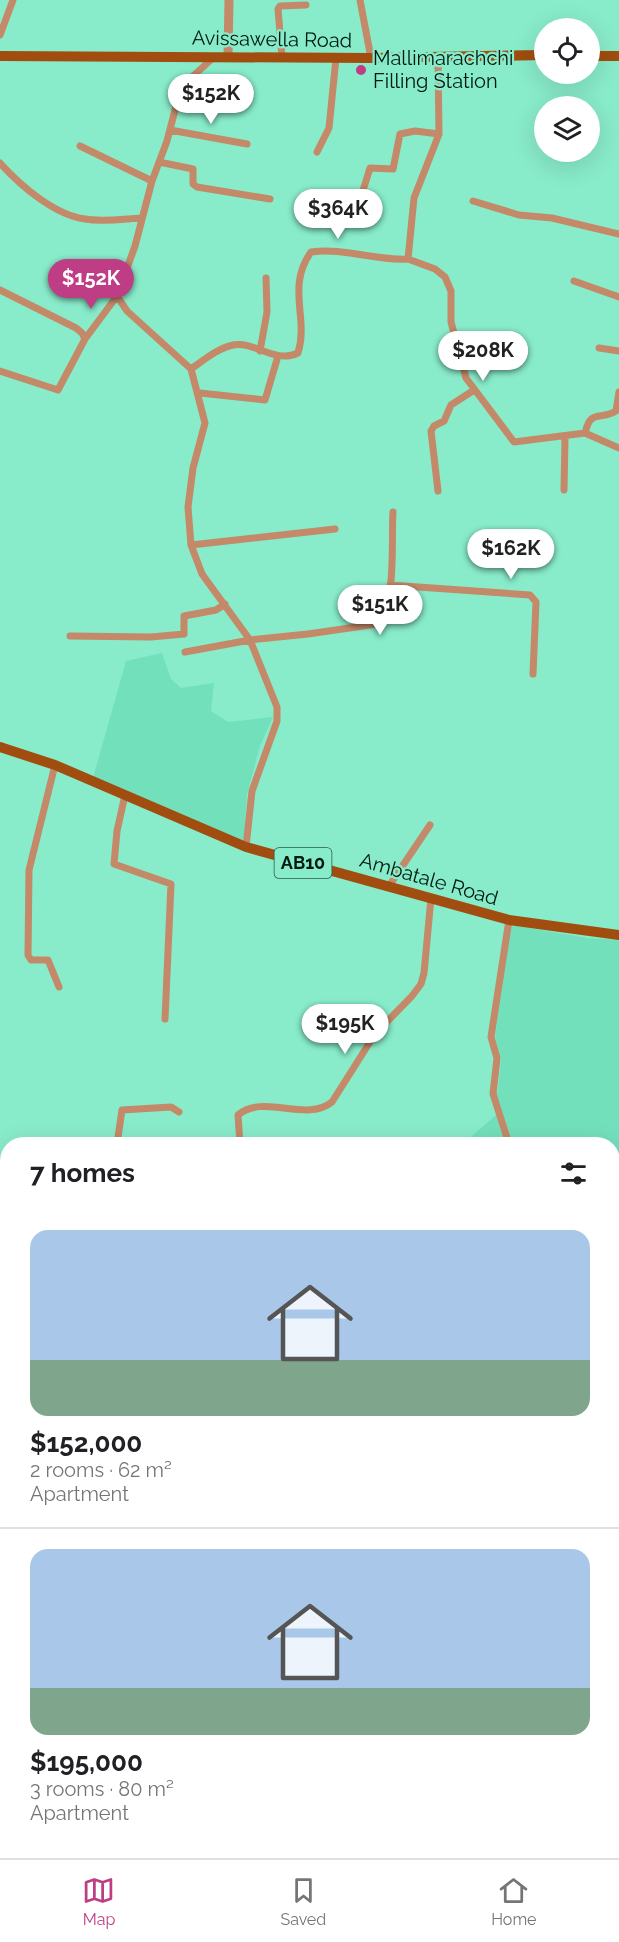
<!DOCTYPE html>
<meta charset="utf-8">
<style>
:root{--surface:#fff;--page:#f2f2f2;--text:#202124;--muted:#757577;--line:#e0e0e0;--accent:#bf3d85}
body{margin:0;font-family:Raleway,sans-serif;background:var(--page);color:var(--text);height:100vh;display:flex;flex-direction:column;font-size:22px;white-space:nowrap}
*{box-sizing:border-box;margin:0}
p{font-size:20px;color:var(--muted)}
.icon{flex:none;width:33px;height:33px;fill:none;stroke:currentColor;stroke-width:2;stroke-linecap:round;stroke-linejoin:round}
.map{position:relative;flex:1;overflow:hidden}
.sheet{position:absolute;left:0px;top:1137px;width:620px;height:722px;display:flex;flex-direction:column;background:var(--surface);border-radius:24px 24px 0 0;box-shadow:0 6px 24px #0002}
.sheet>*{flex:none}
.controls{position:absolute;left:534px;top:18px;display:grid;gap:12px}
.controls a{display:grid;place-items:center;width:66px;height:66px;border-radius:50%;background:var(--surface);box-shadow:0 6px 24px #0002;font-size:30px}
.price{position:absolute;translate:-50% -51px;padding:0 14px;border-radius:21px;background:#fff;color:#222;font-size:20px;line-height:39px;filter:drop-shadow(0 2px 3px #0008)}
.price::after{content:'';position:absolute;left:50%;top:36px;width:18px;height:14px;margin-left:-9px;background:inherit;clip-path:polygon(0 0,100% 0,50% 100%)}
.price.on{background:var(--accent);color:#fff}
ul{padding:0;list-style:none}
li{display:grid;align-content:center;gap:12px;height:318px;padding:0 30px}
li+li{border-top:2px solid var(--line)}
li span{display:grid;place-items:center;height:186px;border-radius:18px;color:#555}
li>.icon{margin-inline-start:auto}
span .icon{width:108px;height:108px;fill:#fffc;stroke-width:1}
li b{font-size:26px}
h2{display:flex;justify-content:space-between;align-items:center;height:72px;padding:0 30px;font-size:26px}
.tabs{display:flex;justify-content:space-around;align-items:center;height:84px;border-top:2px solid var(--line);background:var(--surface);font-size:16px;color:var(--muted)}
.tabs a{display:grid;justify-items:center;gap:3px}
.tabs .on{color:var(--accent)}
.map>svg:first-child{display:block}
.built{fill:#73e0bc}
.water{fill:#2e8cb3}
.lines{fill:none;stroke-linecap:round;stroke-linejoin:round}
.minor{stroke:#c48968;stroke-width:7}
.tertiary{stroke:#c48968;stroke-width:9}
.primary{stroke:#a04d0f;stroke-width:10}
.poi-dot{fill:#bf3d85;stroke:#88ebca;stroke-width:2}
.labels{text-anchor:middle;stroke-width:4.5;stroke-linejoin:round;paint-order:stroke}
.shield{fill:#88ebca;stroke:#295948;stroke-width:1.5}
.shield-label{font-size:18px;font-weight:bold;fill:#001a11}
.street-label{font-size:20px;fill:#001a11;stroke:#88ebca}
.poi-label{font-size:20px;fill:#001a11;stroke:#88ebca;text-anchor:start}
</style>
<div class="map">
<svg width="619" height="1858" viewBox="0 0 619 1858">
<rect width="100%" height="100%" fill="#88ebca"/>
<path class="built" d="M162,653l9,26 10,9 33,-5 -3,28 17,11 45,-5 -13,29 -13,49 -3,46 -151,-63 33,-117z
M511,925l77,13 31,2v273l-7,-17v-52h-102l-15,-49 3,-5 3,-31 -6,-22z
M497,1114l9,30h-43z"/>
<path class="water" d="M612,1230l7,5v61l-7,4z
M0,1480l8,11 -1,140 -7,-8z
M619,1586v82l-7,3v-83z"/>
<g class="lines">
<path class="minor" d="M360,0l11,58
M0,35l13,-35
M214,57l-33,30 -14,54 -15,40 -17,65 -18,50 10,15 64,58 14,54 -12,45 -5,39 3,38 11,29 48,66 27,67v14l-25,70 -6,56
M282,57l-4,-48 2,-3 26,-1
M170,130l77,14
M80,146l72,35
M317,152l12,-24 7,-70
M159,162l34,7v15l4,3 73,12
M0,163c20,22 54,52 85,56 18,3 38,0 56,-1
M361,197l9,-29 23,1 7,-35 15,-3 24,3
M473,201l46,14 33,3 67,16
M408,259l27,10 10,8 6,14v31l15,56 48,64 71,-9 34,15
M574,281l45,16
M0,290l76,38 6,5 3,6 -27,51 -58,-19
M85,339l32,-43
M599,348l20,3
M260,351l7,-39 -1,-34
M191,369c13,-9 27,-21 42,-24 22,-4 42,19 65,8 11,-35 -12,-66 13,-101 32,-5 64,9 97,7l6,-61 25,-64 -1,-76
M200,393l65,7 13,-44
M585,433c6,-25 15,-12 31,-22l3,-19
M564,490l1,-53
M438,491l-7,-60 3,-5 10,-5 7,-16 23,-15
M191,545l144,-16
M390,585l140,10 6,7 -3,72
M70,636l81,1 33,-3v-18l32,-6 9,-6
M185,652l65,-12 58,-6 69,-10c20,-19 14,-85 16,-112
M55,765l-26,105 -1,85 3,5h17l11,27
M125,795l-8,36 -3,33 57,20 -6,135
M389,886l41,-61
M509,920l-18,117 6,21 -4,36 16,50
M117,1144l5,-34 49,-3 8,5
M240,1144l-2,-29c26,-22 68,8 94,-13l43,-68 37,-38 9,-12 3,-11 7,-75
M0,1180l8,1
M612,1398l7,-2
M612,1760l6,72h-6
M391,1858v-7
M456,1858v-7
M472,1858l13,-7
M518,1858l1,-7
M584,1858v-7"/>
<path class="tertiary" d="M228,56l1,-56
M136,1858l3,-7"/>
<path class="primary" d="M0,56l371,2 173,-3
M590,56h29
M0,747l55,18 191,82 263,73 110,15
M0,1703l8,2
M310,1851l2,7"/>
</g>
<circle class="poi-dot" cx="361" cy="70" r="6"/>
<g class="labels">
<rect class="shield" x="274.5" y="848" width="57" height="30" rx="4.5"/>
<g class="shield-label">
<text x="303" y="869">AB10</text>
</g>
<g class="street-label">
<text transform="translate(272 39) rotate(1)" y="7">Avissawella Road</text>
<text transform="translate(429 879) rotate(16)" y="7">Ambatale Road</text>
</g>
<g class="poi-label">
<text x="373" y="65">Mallimarachchi<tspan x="373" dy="23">Filling Station</tspan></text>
</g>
</g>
</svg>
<div class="controls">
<a><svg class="icon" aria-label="locate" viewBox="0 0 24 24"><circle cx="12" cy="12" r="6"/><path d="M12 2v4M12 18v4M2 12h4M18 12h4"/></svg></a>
<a><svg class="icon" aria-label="layers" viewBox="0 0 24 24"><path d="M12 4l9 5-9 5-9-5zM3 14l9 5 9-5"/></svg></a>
</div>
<b class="price" style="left:211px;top:125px">$152K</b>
<b class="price" style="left:338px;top:240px">$364K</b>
<b class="price on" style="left:91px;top:310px">$152K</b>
<b class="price" style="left:483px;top:382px">$208K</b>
<b class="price" style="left:511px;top:580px">$162K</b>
<b class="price" style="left:380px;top:636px">$151K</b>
<b class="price" style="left:345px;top:1055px">$195K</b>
<section class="sheet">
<h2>7 homes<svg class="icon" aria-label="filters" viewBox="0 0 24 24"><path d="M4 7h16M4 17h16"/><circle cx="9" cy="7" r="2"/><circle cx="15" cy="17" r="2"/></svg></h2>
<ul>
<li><span style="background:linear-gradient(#a9c7e8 70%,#7fa58c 0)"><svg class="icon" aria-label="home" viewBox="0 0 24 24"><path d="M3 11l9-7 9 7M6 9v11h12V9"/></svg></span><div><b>$152,000</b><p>2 rooms · 62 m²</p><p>Apartment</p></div></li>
<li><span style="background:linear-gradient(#a9c7e8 75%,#7fa58c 0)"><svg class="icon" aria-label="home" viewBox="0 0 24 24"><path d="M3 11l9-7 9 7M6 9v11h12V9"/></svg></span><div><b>$195,000</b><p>3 rooms · 80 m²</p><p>Apartment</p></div></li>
</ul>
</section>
</div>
<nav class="tabs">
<a class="on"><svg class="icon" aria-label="map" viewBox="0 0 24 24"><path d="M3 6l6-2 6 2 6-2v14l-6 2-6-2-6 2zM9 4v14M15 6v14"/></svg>Map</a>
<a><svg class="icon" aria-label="saved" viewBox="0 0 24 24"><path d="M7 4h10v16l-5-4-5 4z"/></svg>Saved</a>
<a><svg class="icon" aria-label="home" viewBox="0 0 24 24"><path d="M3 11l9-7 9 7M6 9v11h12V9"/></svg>Home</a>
</nav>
